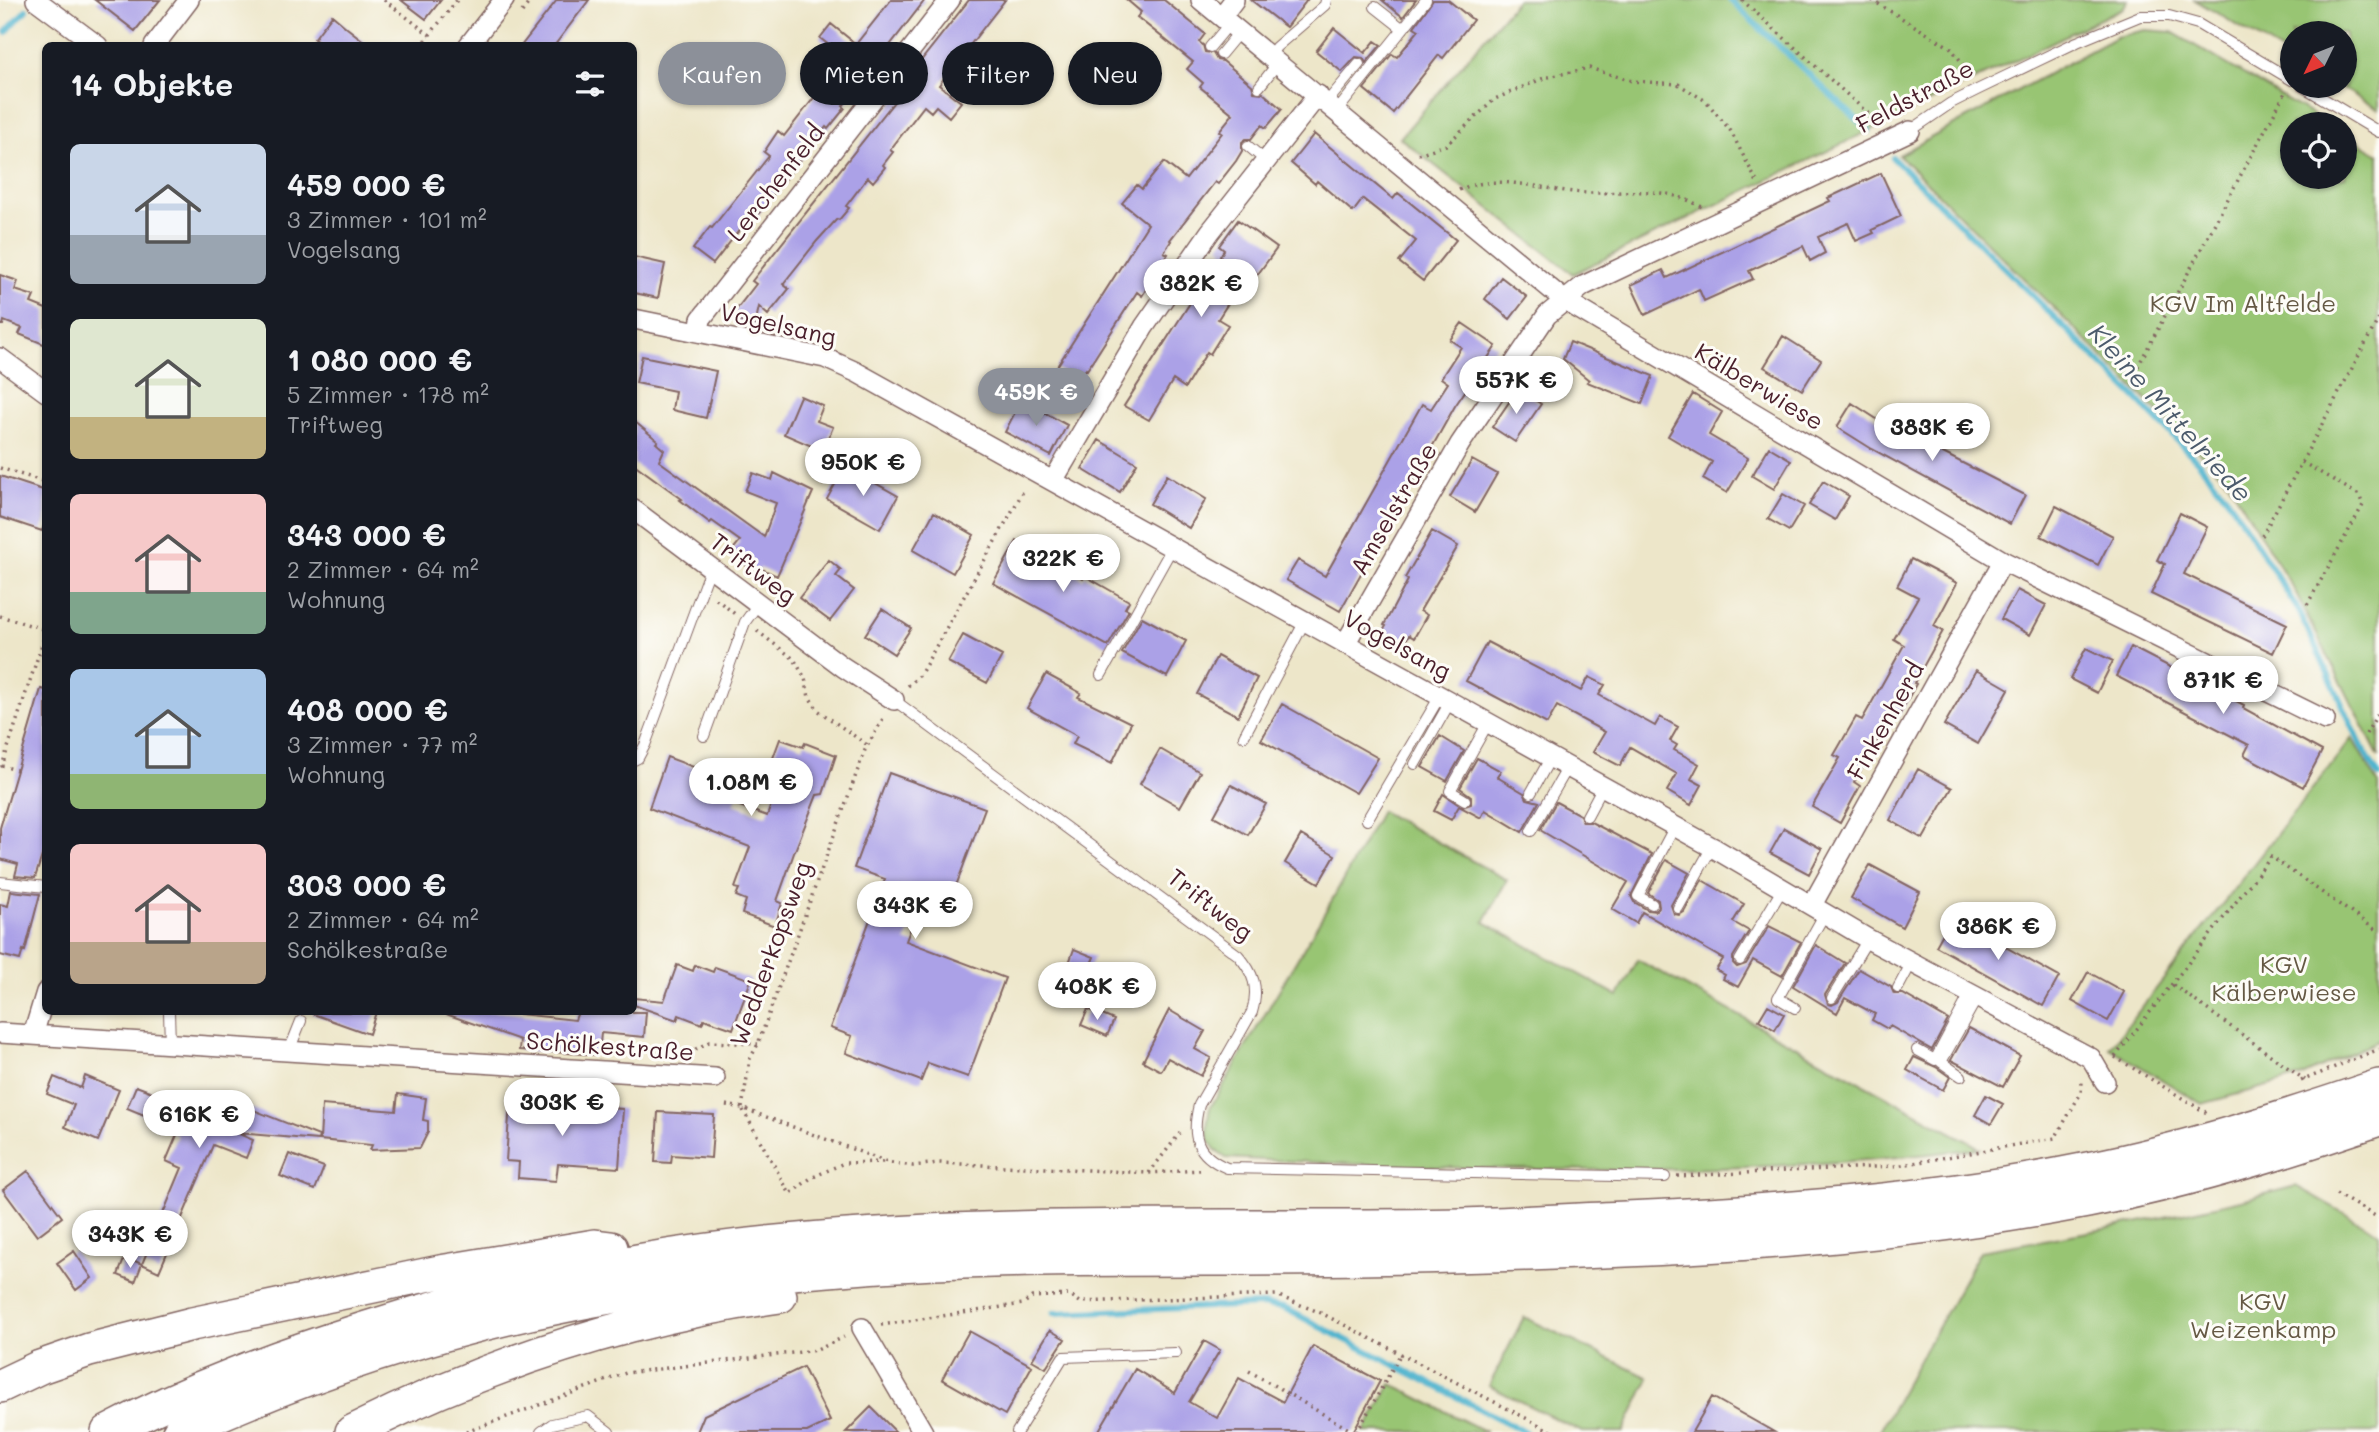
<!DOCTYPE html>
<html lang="de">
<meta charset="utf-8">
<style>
:root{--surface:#171b24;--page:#242831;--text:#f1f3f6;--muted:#9ea1a6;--accent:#8c9099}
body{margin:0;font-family:Mali,sans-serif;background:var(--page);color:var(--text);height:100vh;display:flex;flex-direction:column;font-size:26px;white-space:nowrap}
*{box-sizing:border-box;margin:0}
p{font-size:23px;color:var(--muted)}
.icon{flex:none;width:38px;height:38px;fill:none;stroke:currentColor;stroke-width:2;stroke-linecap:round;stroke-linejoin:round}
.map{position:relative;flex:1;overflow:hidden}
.drawer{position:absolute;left:42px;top:42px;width:595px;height:973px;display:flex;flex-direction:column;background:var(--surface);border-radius:10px;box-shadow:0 2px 5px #0004}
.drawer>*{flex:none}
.banner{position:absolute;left:658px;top:42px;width:665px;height:63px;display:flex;gap:14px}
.needle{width:46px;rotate:227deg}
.tools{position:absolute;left:2280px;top:21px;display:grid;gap:14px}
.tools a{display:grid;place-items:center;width:77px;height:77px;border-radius:50%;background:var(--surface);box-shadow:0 2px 5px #0004;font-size:35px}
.price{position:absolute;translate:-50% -60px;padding:0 16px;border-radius:24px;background:#fff;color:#222;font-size:23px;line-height:46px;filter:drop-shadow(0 2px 4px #0008)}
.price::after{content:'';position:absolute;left:50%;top:42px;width:21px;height:16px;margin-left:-10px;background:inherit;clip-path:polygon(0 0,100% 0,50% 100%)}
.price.on{background:var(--accent);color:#fff}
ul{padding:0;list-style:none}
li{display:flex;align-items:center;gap:21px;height:175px;padding:0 28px}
li span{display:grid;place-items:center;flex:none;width:196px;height:140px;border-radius:10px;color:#555}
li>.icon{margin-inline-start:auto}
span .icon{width:84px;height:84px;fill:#fffc;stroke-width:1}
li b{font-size:30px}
h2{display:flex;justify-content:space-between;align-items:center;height:84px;padding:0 28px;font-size:30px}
.chip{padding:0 24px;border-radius:32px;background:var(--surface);box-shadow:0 2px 5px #0004;font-size:24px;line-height:63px}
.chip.on{background:var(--accent);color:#fff}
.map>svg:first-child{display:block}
.green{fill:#98c573;stroke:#71724f;stroke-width:2}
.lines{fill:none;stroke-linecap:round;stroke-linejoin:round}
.stream{stroke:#4fb4ce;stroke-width:6}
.building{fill:#aba1e7}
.lane-casing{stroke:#836562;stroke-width:12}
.street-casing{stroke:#836562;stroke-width:22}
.highway-casing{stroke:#836562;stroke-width:36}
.path{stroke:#836562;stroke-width:3.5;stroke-dasharray:2 5;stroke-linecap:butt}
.lane{stroke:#fff;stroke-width:10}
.street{stroke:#fff;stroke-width:19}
.highway{stroke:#fff;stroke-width:33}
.labels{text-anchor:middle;stroke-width:6;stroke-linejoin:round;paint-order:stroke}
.street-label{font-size:24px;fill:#4a1f2b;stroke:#fdfcf7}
.park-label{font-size:24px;fill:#655944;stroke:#fdfcf7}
.water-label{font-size:26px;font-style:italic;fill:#4c5b6c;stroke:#fdfcf7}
</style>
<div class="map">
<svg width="2379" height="1432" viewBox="0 0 2379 1432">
<rect width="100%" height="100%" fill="#fdfcf7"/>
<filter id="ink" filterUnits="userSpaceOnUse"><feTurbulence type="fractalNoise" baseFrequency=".0143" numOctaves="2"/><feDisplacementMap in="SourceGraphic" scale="14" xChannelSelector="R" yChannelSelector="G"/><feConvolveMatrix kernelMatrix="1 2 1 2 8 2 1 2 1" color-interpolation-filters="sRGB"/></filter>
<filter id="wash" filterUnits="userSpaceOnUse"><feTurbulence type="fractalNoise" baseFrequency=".00686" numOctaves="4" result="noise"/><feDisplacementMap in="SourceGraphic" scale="28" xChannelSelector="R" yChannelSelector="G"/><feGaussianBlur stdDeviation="1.57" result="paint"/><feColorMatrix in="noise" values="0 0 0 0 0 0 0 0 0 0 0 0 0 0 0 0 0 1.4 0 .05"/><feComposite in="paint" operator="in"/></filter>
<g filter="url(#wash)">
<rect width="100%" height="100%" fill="#ede6c9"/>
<path class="green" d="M1517,0h611l-5,8 -550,266 -173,-136z
M2195,0h184v110l-40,-24h6v-53h-53v25z
M2145,30l27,2 156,92h-36v53h53v-43l34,20v603l-83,-164 -68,-112 -329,-326 217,-118z
M2352,738l27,47v255l-79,37 -98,27 -92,-56z
M1381,811l126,69 -23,42 134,74 20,-36 342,188c-247,32 -505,23 -754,10 -21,-12 -21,-29 -16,-50l122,-208z
M2296,1186l83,47v199h-500l101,-181c106,-18 212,-37 316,-65z
M1524,1317l125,61 -26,54h-41l-93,-46z
M1391,1384l95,48h-122z"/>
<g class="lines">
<path class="stream" d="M1730,0l139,131
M6,32l20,-22
M1893,158l240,237 66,68 30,37 71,113 61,132 18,31
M1054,1313l209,-8 21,3 241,124"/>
</g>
<g id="blocks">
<path class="building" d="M95,0h65l-25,31z
M401,0h40l-15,19z
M557,0h32l-35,46h-33z
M891,0h34l-82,106 2,2 -17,21 -2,-2 -81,104 -4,-3 -28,36 -20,-15 17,-22 2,1 57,-72 -5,-4 14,-21 6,5 61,-78 -25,-20 11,-14 25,20z
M969,0h36l-66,85 22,17 -12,15 -13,-11 -5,6 -7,-6 -34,44 3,2 -10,13 2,2 -12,15 -5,-5 -22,29 3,2 -10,12 -2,-1 -20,22 -34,43 6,5 -21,26 -9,-8 -4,18 -26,-6 27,-35 -4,-3 160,-202 -3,-3z
M1127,0h37l41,34 -6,8 4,3 2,7 8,1 4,7 6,1 29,24 2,7 9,1 19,16 -16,19 -4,-3 -11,14h-5l-4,3v9l-6,10 -18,23 -3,-2 -45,58 1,1 -7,11 4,2 -26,42 -5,-4 -50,78 -1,-1 -8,12 -22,-13 92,-144 -26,-21 15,-18 5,4 22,-27 22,17 36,-46 -3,-2 14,-17 -33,-27 3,-4 -16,-14 6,-7 -56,-45 4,-5z
M1251,0h56l-21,27z
M1382,0h34l-13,17z
M1433,0h15l25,20 -30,38 -4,-3 -46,58 -29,-24 28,-35 5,3 22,-27 -5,-3z
M332,15l15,13 23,18h-47l-9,-7z
M1334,28l31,25 10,-12 6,4 -15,18 -3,-5 -7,-1 -14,15 -26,-21z
M1314,134l79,65 5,-6 58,47 -33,41 -24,-19 17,-21 -53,-42 -10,13 -36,-31 -2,3 -24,-21z
M1881,173l20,43 -29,14 2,3 -18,8 -8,-18 -30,14 7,16 -15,8 -7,-15 -54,25 4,8 -49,22 -5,-12 -54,26 -14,-30 32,-15 4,8 163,-77 -2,-3z
M1238,220l39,28 -19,26 -8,-5 -32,50 10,6 -18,29 -3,-2 -22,36 -12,-8 -24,40 -25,-14 100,-156 -5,-4z
M634,257l31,7 -7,34 -24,-5z
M0,275l18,6 -3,9 19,6 -3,7 15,6v36l-27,-11 3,-6 -18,-7 -1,4h-3z
M1501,277l26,20 -17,22 -25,-20z
M1462,323l34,23 -41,60 -115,205 -54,-31 12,-20 27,16 97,-172 9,5 17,-26 -7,-5 20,-31 -11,-7z
M1783,336l38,24 -19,30 -38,-23z
M1570,342l83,34 -11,28 -55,-22 2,-2 -26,-21z
M642,356l74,15 -10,47 -34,-8 3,-19 -39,-8z
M1518,389l23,15 -26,38 -23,-15z
M1693,394l29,18 -13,23 39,23 -21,35 -24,-14 9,-17 -44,-26z
M800,396l23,10 -6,15 16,6 -10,24 -39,-17z
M1021,400l46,25 -16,31 -46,-24z
M1852,403l31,20 2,-4 58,30 -2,3 84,43 -15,29 -138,-75 -35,-22z
M634,421l24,20 -2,2 8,7 -5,11 105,76 12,-34 -31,-12 8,-18 19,7 2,-7 39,19 -36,84 -17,-8 -4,5 -26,-20 10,-12 -28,-20 -2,2 -30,-23 2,-1 -48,-35z
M1099,440l38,23 -17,29 -38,-23z
M1769,447l22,13 -17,29 -22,-13z
M1472,460l25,14 -22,38 -25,-15z
M845,466l53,30 -18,33 -53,-30z
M1167,475l39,24 -17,29 -39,-24z
M0,476l46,15v29l-4,11 -42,-14z
M1823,481l26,15 -14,24 -26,-15z
M1783,494l21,12 -15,25 -21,-12z
M2056,506l57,30 -15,29 -57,-29z
M934,512l40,23 -21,38 -40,-23z
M2180,513l27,14 -23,47 103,50 -14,29 -122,-59 14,-30 -8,-4z
M1432,531l26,15 -38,65 7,4 -13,23 -5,-3 -7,12 -21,-12 5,-9 -2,-1 24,-45 -3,-2z
M1017,541l66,38 2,-3 44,25 -4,7 4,2 -21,36 -115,-63z
M1911,559l46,24 -23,43 9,5 -29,52 2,1 -20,37 -6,-2 -36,63 6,4 -20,37 -28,-16 28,-49 -6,-3 22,-38 6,3 42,-75 -10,-6 24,-42 -21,-11z
M829,560l12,10 -5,6 18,14 -24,31 -31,-23z
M2017,590l29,15 -16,30 -29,-16z
M882,609l29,19 -17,26 -29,-19z
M1142,617l44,24 -19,36 -45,-24z
M963,635l39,21 -15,27 -39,-21z
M1487,642l94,49 8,-14 16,8 -6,10 56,31 5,-9 18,10 -8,14 7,4 -3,5 25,14 -8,15 11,6 -11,20 -24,-14 10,-17 -47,-27 -10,19 -27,-14 12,-20 -48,-26 -10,18 -81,-43z
M2131,647l113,58 -1,3 79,43 -19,36 -59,-32 5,-10 -133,-69z
M2086,648l27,13 -16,32 -27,-14z
M1217,656l40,22 -19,38 -41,-22z
M1976,670l33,19 -31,55 -34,-19z
M1046,674l35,19 -3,4 53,26 -19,40 -39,-19 4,-8 -50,-28z
M41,689l5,1v153l-11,35 -20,-2 3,-12 -18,-5v-31z
M1282,704l96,54 -22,35 -95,-53z
M1440,736l24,15 -17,30 -25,-14z
M780,739l23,8 2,-4 31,12 -13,39 -6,1 -23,58 -17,48 5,2 -7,23 -33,-12 4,-14 -10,-4 3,-7 -4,-1 15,-41 -101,-39 18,-51 64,24 -4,12 10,4 -3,7 33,12 15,-42 -13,-5z
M1160,749l40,23 -20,35 -40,-23z
M1477,758l24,13 -4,6 27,16 3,6 12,3 -17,30 -37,-22 -4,8 -22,-12 -8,14 -17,-9 9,-17 19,13 9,-3v-8l-11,-8z
M1918,769l34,19 -29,51 -33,-19z
M889,773l96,35 -35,94 -26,-10 -18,49 99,37 -37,99 -40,-14 -7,18 -75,-28 6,-17 -22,-8 55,-149 -31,-11z
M1231,785l35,19 -18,31 -34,-19z
M1556,802l24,13 3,7h8l61,32 -21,42 3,6 14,8 7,1 4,-4 -1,-7 -10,-7 18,-33 23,13 -18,32 3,9 5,1 5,-3 18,-32 42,24 -11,18 16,9 -16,26v6l4,4 9,-3 23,-38 32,16 -19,34 -29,-16 -15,27 -15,-8 2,-4 -9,-5 7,-11 -81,-47 -6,11 -24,-14 16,-27 -88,-52z
M1784,828l38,21 -13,25 -39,-21z
M1301,835l34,20 -16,28 -34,-20z
M1870,865l50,27 -18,35 -51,-29z
M11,891l29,3 -15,57 -2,-1 -3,10 -20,-5v-51l8,2z
M1952,917l107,60 -16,29 -107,-60z
M1816,945l29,18 -20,32 3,9 4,1 6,-3 21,-33 32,18 3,7h9l45,26 -16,30 -42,-24 -2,3 -16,-9 3,-6 -30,-16 -8,15 -44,-27z
M1074,949l20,8 -7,16 -19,-7z
M677,965l16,6 2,-6 18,7 2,-5 36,13 -18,49 -29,-10 -2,5 -23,-9 -2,5 -43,-15v-7l30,3z
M2088,972l36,20 -16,29 -36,-20z
M1768,1005l16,9 -9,16 -16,-10z
M1088,1009l26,11 -7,16 -26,-11z
M1169,1010l36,21 -10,18 16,9 -10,18 -33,-18 -7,13 -18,-10z
M313,1012h63l-7,22 -56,-20z
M446,1012h55l74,8 3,-8h68l-2,25 -43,-4 -2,22 -80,-5 1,-10 -74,-26z
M1969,1028l51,28 -17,31 -52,-27z
M1914,1057l22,10 14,10 -7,13 -36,-20z
M85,1076l34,14 -21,51 -33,-14 9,-22 -27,-11 7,-17 27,11z
M136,1086l48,18 4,-9 54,22 4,-10 73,29 -1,4 -81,-7 16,7 -7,18 -33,-13 -54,127 -17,-8 40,-96 -16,-7 11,-26 -5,-2 2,-3 -27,-10 2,-3 -22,-9z
M398,1094l28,4 -3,22 5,1v11l-8,16 -50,2 2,-5 -52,-5 2,-35 74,6z
M1986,1095l17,9 -12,20 -16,-9z
M510,1101l113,8 -4,59 -61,-4 -2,17 -38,-3 1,-16 -13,-1z
M658,1112l56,3 -3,43 -39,-3 -1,8 -16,-1z
M289,1154l35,13 -9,23 -35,-14z
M28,1171l34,46 -25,19 -34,-46z
M74,1251l18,27 -16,12 -19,-27z
M125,1257l17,7 -7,18 -17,-7z
M1050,1330l15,9 -19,29 -14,-8z
M969,1331l63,35 -27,49 -63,-36z
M1204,1341l16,9 -31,52 28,16 22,-40 44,24 30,-56 67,35 -27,51h-255l37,-63 40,24z
M803,1367l27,54 -23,11h-110l7,-17z
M1712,1397l62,35h-82z
M871,1407l25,25h-50z"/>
</g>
</g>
<g filter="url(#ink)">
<use href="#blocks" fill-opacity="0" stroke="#836562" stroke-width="2"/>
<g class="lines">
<defs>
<path id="lane" d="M1375,7l28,22
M1210,47l20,-24
M1221,54l19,-23
M1270,56l6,-9 49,-42 1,-5
M2302,86l77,46
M1259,87l19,-24
M1327,102l32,-38
M1337,111l89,-111
M1910,131l41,-28 28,-14 98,-47 63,-26h29l29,8 94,56
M1248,146l18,15
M1101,675l71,-127
M894,700l344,255c16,18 21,33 14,57l-53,93c-8,31 -3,50 28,63l438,9
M704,736l41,-114 13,-18
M1244,736l61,-115
M634,760l4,-2 7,-13 65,-176
M1415,764l35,-62
M1531,793l20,-36
M1465,800l-15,-9 38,-68
M1587,816l16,-30
M1367,820l73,-124
M1531,831l37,-64
M0,882l46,5
M1652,904l-14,-8 37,-70
M1678,908l34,-61
M1740,960l43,-72
M1898,988l14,-26
M1832,998l36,-59
M1795,1008l-17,-10 47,-85
M169,1012l1,31
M1917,1050l18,10 35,-66
M289,1051l12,-30
M1961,1076l-20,-14 36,-64
M541,1432l11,-8 36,-8 21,16
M1017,1432l46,-75 113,-4"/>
<path id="street" d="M36,0l62,46
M1201,0l363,300 439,261 322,159
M1222,16l12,-16
M154,46l35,-46
M468,46l36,-46
M634,319l191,39 31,14 856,475 156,92 223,119 14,24
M699,332l2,-13 249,-319
M0,358l46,34
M1053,481l91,-154 66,-95 108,-137
M634,510l209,157 51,33
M1345,644l115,-200 87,-129 36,-29 327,-155
M1812,905l191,-344
M0,1033l715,45
M33,1035l13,-43
M862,1328l61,104"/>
<path id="highway" d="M0,1386l40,-19 49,-17 103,-26 248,-52 155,-26 16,2
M108,1432c82,-44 170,-76 259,-104 137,-44 277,-74 421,-87 224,-22 450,-12 675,-16 54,-1 108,-5 163,-7 154,-7 310,-18 462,-49 99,-20 196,-51 291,-83
M179,1432c121,-55 252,-100 384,-126 95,-19 193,-31 290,-38 168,-13 337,-7 506,-10 242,-5 489,-11 728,-57 99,-19 197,-49 292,-82
M352,1432c133,-67 279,-115 428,-136"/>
</defs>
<use href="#lane" class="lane-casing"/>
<use href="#street" class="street-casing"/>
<use href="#highway" class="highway-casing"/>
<path class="path" d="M384,0l46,35
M1742,0l139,125
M1872,0l79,48 21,28
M522,12l9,-12
M421,46l36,-46
M1418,154l28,-9 49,-46 49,-21 45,-10 43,13 46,3 28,17 24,29 27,52
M1459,190c40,-19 90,3 132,3 24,0 47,-3 70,0 15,2 28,7 41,14
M2131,379l155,-288
M2302,462l57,33 4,10 -56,100
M0,468l42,13
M2262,536l117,-218
M716,599l19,15
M0,616l46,14
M757,631l37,28 11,19 4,19 10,14 48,34
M908,686l12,-11 105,-187
M2366,734l13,-23
M17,770l-15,-4 44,-134
M2173,985l132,95
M683,1056l26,-14 49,2
M2115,1057l156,-200 108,75
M2115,1057l90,55 2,-1
M2301,1081l78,-32
M726,1105l16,3 145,54 26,4 26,-3 210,10 51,-3
M742,1108l8,-49 8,-15 107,-294 19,-33
M743,1110l47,84 21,-16 33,-15 40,-1
M1149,1173l31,-40
M1677,1176l219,-10 159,-28 26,-45 1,-11
M2336,1194l43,24
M881,1325l142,-21 9,-7 38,-2 10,7 196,-7 45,18 232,119
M1249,1371l105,61
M466,1432l160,-59 191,-23 27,-13
M1357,1432l43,-77"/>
<use href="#lane" class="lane"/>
<use href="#street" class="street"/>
<use href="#highway" class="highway"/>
</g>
</g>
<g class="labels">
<g class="street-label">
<text transform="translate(1915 97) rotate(-28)" y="8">Feldstraße</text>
<text transform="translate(776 183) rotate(-52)" y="8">Lerchenfeld</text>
<text transform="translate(778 325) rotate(13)" y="8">Vogelsang</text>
<text transform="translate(1759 387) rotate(31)" y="8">Kälberwiese</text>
<text transform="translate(1394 509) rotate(-60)" y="8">Amselstraße</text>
<text transform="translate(753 569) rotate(37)" y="8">Triftweg</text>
<text transform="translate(1397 645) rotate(29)" y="8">Vogelsang</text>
<text transform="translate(1886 721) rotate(-61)" y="8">Finkenherd</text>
<text transform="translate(1210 905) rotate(38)" y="8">Triftweg</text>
<text transform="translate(771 954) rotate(-70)" y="8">Wedderkopsweg</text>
<text transform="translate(610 1047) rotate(4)" y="8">Schölkestraße</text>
</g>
<g class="park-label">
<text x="2243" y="312">KGV Im Altfelde</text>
<text x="2284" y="973">KGV<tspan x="2284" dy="28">Kälberwiese</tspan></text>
<text x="2263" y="1310">KGV<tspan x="2263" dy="28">Weizenkamp</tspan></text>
</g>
<g class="water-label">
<text transform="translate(2170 413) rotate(48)" y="9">Kleine Mittelriede</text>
</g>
</g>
</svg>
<div class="tools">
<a><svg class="needle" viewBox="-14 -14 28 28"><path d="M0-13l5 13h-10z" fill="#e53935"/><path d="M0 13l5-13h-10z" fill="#9ea1a6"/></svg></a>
<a><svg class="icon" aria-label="locate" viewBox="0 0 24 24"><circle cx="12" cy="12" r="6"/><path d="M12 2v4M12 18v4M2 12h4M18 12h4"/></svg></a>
</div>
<b class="price" style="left:1201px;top:319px">382K €</b>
<b class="price" style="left:1516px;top:416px">557K €</b>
<b class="price on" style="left:1036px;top:428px">459K €</b>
<b class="price" style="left:1932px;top:463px">383K €</b>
<b class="price" style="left:863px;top:498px">950K €</b>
<b class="price" style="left:1063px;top:594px">322K €</b>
<b class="price" style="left:2223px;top:716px">871K €</b>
<b class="price" style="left:751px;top:818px">1.08M €</b>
<b class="price" style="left:915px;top:941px">343K €</b>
<b class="price" style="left:1998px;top:962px">386K €</b>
<b class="price" style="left:1097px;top:1022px">408K €</b>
<b class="price" style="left:562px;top:1138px">303K €</b>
<b class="price" style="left:199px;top:1150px">616K €</b>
<b class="price" style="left:130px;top:1270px">343K €</b>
<div class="banner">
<a class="chip on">Kaufen</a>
<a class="chip">Mieten</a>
<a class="chip">Filter</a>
<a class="chip">Neu</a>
</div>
<section class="drawer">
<h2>14 Objekte<svg class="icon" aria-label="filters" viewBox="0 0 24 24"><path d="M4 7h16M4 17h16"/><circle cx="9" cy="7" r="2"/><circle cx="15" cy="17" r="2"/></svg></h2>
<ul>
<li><span style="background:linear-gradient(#c9d6e8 65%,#9aa5b1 0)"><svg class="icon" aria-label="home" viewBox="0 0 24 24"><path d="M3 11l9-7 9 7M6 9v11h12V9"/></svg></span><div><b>459 000 €</b><p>3 Zimmer · 101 m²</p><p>Vogelsang</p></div></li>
<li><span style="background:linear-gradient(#dfe7d0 70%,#c2b280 0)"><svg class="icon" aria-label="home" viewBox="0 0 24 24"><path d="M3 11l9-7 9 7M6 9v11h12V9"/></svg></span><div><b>1 080 000 €</b><p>5 Zimmer · 178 m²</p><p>Triftweg</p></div></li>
<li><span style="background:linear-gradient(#f6c9c9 70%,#7fa58c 0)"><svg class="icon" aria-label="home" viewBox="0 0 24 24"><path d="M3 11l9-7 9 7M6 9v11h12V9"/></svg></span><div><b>343 000 €</b><p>2 Zimmer · 64 m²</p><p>Wohnung</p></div></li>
<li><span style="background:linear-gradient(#a9c7e8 75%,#8fb573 0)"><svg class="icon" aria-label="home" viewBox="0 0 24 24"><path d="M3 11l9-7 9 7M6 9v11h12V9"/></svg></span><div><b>408 000 €</b><p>3 Zimmer · 77 m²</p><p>Wohnung</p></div></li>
<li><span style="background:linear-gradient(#f6c9c9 70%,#b9a48a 0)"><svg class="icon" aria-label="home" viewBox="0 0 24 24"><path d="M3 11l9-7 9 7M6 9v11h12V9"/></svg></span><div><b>303 000 €</b><p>2 Zimmer · 64 m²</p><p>Schölkestraße</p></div></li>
</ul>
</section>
</div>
